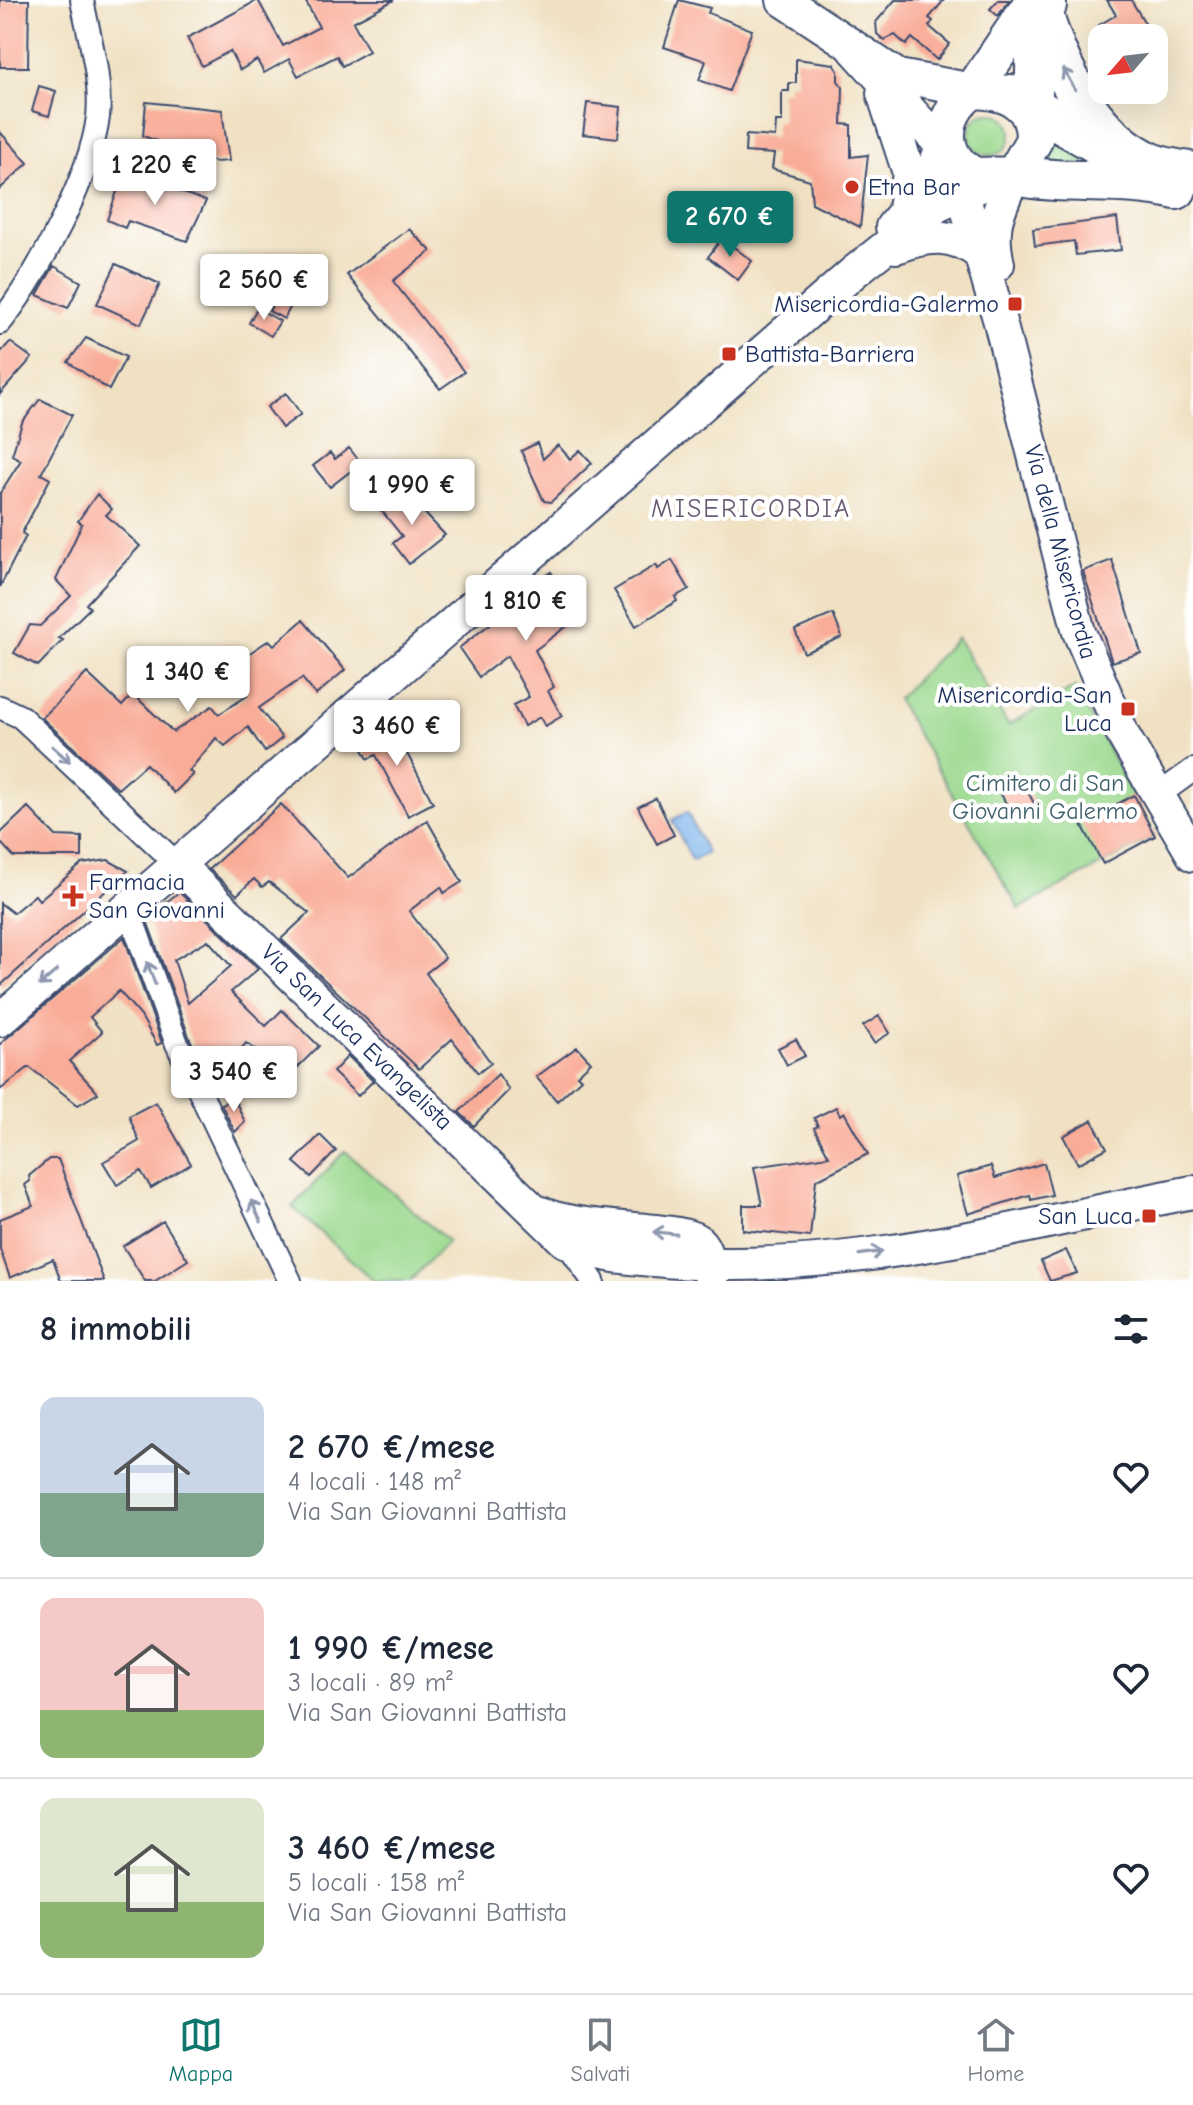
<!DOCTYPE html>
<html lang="it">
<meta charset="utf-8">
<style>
:root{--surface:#fff;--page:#f6f6f7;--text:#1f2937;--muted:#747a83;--line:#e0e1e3;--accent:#0f766e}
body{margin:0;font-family:"Comic Neue",sans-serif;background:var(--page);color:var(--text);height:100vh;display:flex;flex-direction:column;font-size:30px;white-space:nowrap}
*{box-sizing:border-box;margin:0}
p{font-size:26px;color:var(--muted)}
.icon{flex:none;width:44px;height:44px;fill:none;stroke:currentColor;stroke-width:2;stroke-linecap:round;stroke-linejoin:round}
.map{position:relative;height:1281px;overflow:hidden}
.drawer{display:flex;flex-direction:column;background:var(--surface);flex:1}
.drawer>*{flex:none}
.needle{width:52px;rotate:242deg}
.fabs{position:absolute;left:1088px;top:24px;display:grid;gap:16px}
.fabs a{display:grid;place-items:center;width:80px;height:80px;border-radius:16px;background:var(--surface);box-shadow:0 8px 32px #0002;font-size:40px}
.price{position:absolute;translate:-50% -68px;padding:0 18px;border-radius:8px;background:#fff;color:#222;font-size:26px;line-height:52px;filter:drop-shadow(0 2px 4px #0008)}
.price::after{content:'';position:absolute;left:50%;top:48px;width:24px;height:18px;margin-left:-12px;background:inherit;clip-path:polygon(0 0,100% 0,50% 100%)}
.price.on{background:var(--accent);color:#fff}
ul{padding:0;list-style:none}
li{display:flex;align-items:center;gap:24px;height:200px;padding:0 40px}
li+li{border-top:2px solid var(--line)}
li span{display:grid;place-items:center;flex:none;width:224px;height:160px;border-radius:16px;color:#555}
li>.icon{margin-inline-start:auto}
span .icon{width:96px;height:96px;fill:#fffc;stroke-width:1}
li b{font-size:34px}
h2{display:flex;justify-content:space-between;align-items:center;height:96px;padding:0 40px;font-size:34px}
.menu{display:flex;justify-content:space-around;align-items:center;height:112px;border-top:2px solid var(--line);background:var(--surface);font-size:22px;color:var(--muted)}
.menu a{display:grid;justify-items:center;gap:4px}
.menu .on{color:var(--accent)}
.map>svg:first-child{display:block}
.green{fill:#9bd98e;stroke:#5b8476;stroke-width:2}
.water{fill:#7bb4eb;stroke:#4b72a4;stroke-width:2}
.building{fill:#f9ac97;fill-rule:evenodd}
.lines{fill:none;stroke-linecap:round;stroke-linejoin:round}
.street-casing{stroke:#3b4a6d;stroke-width:26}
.secondary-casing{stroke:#3b4a6d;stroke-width:36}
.primary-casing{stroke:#3b4a6d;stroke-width:40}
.highway-casing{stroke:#3b4a6d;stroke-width:44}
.street{stroke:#fff;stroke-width:22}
.secondary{stroke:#fff;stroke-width:32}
.primary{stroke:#fff;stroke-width:36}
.highway{stroke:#fff;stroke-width:40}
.oneway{stroke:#8d97ae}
.poi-dot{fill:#c8321e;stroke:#fff;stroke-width:3}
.labels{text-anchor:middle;stroke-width:8;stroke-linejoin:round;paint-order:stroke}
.poi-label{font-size:24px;fill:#1b2f5e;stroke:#fff;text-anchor:start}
.street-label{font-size:24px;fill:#1b2f5e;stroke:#fff}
.park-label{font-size:24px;fill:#41626c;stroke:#fff}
.neighbourhood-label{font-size:26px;letter-spacing:2px;fill:#695b72;stroke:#fff}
</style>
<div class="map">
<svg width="1193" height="1281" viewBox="0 0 1193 1281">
<rect width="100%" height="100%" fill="#fff"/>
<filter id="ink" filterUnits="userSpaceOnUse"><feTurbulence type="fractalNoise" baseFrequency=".0125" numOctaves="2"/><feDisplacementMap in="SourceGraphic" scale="16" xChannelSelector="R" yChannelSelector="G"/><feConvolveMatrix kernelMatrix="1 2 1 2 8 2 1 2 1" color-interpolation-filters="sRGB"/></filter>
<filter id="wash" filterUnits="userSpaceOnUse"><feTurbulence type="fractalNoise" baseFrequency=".006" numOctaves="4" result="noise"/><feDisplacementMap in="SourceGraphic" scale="32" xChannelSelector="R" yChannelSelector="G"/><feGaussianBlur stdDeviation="1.8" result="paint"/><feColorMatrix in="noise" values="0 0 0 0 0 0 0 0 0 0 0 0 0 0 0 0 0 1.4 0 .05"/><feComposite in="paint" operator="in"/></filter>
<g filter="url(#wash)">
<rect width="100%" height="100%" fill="#f0e1c3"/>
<path class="green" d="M969 134a21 21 0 1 1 42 0a21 21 0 1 1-42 0Z
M1054,136l65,28h-72z
M957,638l51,87 67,-38 80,149 -136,73 -122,-210z
M345,1151l103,90 -38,40h-36l-82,-74z"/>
<path class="water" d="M687,812l20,41 -15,8 -20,-41z"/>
<g id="blocks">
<path class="building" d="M0,0h29l-1,67h-28z
M258,0l25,46 36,-19 -14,-27h89l-41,22 16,29 -27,15 -5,-10 -39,20 -9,-17 -25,14 -7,-13 -17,10 -10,-19 -28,15 -15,-28z
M679,0l31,8 -2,5 44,17 -23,61 -30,-11 7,-19 -42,-14z
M895,0h49l-15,18 4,3 -4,5 21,18 -13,16 -25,-22 -6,7 -11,-10 -11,5 -7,-6 -1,-12z
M998,0h11l-11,16 -8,-7z
M1107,0h24l23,38h-47l-8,-13 17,-10z
M796,59l38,5 4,7v10l5,6 -1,37 9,1v32l17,-2 -8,72 -48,-24 -2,-23 -38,-11 2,-15 -29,-2 1,-17 29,2 1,-15h6v-31h7v-8h7z
M39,86l17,5 -7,25 -17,-5z
M146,102l76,8 7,51 -14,1 -72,-26z
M587,103l34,4 -3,31 -35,-4z
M0,132l28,31 -28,26z
M124,172l82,29 -19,40 -59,-20 -3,7 -18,-8z
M1117,218l4,32 -45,5 -2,-14 -39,5 -2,-17z
M409,229l22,22 -38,30 71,91 -24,17 -93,-114z
M722,238l30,23 -14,19 -30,-23z
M116,264l44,20 -19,40 -44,-20z
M54,266l27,16 -13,26 -31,-13z
M290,272l15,8 -21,39 -15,-8z
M257,308l23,13 -9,15 -22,-13z
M86,338l40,19 -17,33 -41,-28z
M10,342l22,16 -32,36v-41z
M286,393l15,21 -19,14 -15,-21z
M40,399l32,16 -31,59 9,5 -28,54 4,3 -26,51v-94l21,-33 -9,-5 10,-32z
M537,443l6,16 15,-14 12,14 10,-9 12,13 -41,39 -7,-1 -23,-50z
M349,448l12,15 -31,24 -17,-21 17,-13 5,6z
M404,491l41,44 -36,29 -16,-21 9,-7 -21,-26z
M97,494l15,15 -6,6 34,31 -54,58 4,4 -31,30 4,2 -25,26 -24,-13 16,-28 10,1 31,-30 -15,-16 26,-56 -4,-3z
M672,560l17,29 -14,8 2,4 -41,25 -22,-36 42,-25 2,4z
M1112,560l29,93 -29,9 -29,-91z
M551,572l32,42 -48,36 19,37 -6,4 14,25 -17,10 -5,-9 -16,9 -11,-21 16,-8 -22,-41 -28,21 -20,-29 31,-24 -3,-5z
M833,614l9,23 -38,16 -9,-23z
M303,620l42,50 -29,25 -14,-17 -43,30 23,30 -17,14 -17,-25 -23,19 -9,-8 -27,33 4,3 -19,19 -28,-29 -28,25 -76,-71 45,-45 35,33 11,-12 40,38 39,-26 7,8 28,-18 -11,-17 10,-6 -8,-12 31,-21 5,5z
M391,723l42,80 -25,13 -32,-61 -8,4 -10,-19z
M1020,777l16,30 -22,11 -16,-29z
M1134,795l21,41 -52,28 -22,-41z
M656,798l18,37 -17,9 -19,-37z
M281,804l67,74 79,-58 35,62 -18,11 -3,-6 -32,24 36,47 -19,15 65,90 -13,10 -26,-34 -33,30 -138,-130 28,-26 -40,-31 -7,5 -8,-8 -17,16 -28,-26z
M28,807l28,29 26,1v20h-68l-14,-15v-8z
M108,860l20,11 -128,115v-83l13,10 22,-18 4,5 43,-36z
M179,892l79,77 -27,23 35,34 16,-16 37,36 -28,28 -45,-31 -10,12 5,5 -13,13 1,11 -19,-2 -20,-43 -44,-121zM208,940l23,26 -43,37 -14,-43z
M124,937l38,106 -5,2 -16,-29 -22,-25 -29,26 12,15 -33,29 29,32 -20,12 -49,-38 -29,23v-46z
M879,1016l11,17 -16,10 -11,-17z
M796,1039l9,17 -18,9 -9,-17z
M577,1047l14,15 -14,13 4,4 -24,22 -21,-24z
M348,1056l25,25 -15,15 -25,-24z
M498,1074l11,16 -35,36 -15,-14z
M234,1098l11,24 -10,10 -14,-28z
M156,1102l35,62 -40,24 -10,-17 -24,14 -14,-23 36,-21 -10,-25z
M836,1107l4,8 4,-3 24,42 -52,26 -6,57 -67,-7v-25h19l-8,-38 75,-11 -15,-28 4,-2 -4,-8z
M1092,1120l15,28 -29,16 -15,-28z
M320,1135l16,16 -25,26 -17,-15z
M49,1159h9l46,122h-43l-8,-22 -43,19 -10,-29v-30l33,-13 -8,-21 5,-4 -1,-5z
M1044,1163l8,32 -21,5 -1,-5 -62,19 -11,-38 34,-10 4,12z
M163,1221l25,39 -33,21h-10l-22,-35z
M1066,1250l11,23 -27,8 -9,-20z"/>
</g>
</g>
<g filter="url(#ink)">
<use href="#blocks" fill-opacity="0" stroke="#3b4a6d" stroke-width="2"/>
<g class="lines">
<defs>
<path id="street" d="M0,323c37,-47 91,-147 98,-206 4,-38 -9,-80 -16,-117
M0,707l21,10 155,146
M1157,796l36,-26
M128,908l49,136 113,237
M566,1242l27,39"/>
<path id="secondary" d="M783,0l115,76 75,14
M854,49l98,108 48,165 79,310 44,103 70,120
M883,93l26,80 -5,37
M892,227c23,-28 46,-58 54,-94
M896,247c33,-12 55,-15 85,7
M998,264c-9,-40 1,-53 16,-89
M176,863l389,378c32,16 64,17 100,20 177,16 355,-36 528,-69
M0,1020l854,-748 83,-66 58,-27
M541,1213c34,18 141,13 157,28 10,9 11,27 13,40"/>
<path id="primary" d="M973,90c34,1 62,11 61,50l-20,35 -39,1c-39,-19 -35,-64 -2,-86z
M973,90l61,-90
M1034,128v-73l14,-50"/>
<path id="highway" d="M1043,16c18,56 50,121 108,147 12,6 29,7 42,10
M1011,95l102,57
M1014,175c54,11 108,1 162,14"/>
</defs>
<use href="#street" class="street-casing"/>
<use href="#secondary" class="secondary-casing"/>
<use href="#primary" class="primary-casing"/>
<use href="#highway" class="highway-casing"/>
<use href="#street" class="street"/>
<use href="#secondary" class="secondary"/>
<use href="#primary" class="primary"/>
<use href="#highway" class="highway"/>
</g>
<defs><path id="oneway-shaft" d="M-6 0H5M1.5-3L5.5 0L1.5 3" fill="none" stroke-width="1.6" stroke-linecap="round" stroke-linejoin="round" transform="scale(2)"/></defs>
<g class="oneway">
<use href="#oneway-shaft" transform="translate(1069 79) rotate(-119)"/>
<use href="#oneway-shaft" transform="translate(61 754) rotate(42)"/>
<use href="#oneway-shaft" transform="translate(151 973) rotate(-110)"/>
<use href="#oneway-shaft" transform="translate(48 978) rotate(139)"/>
<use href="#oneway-shaft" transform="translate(256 1211) rotate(-115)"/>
<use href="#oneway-shaft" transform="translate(665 1233) rotate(-174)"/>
<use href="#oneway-shaft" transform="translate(871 1253) rotate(-8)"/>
</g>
</g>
<g class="poi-dot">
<circle cx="852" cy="187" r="8"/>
<rect x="1007" y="296" width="16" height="16" rx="4"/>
<rect x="721" y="346" width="16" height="16" rx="4"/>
<rect x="1120" y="701" width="16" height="16" rx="4"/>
<path d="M69 884h8v8h8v8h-8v8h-8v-8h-8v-8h8z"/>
<rect x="1141" y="1208" width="16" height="16" rx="4"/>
</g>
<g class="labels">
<g class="poi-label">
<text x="868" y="195">Etna Bar</text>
<text x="999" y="312" text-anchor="end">Misericordia-Galermo</text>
<text x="745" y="362">Battista-Barriera</text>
<text x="1112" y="703" text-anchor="end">Misericordia-San<tspan x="1112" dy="28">Luca</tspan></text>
<text x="89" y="890">Farmacia<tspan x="89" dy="28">San Giovanni</tspan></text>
<text x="1133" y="1224" text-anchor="end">San Luca</text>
</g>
<g class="street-label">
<text transform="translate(1061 552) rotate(75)" y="8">Via della Misericordia</text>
<text transform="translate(357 1037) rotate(44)" y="8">Via San Luca Evangelista</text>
</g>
<g class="park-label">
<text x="1045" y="791">Cimitero di San<tspan x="1045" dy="28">Giovanni Galermo</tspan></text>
</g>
<g class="neighbourhood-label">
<text x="751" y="517">MISERICORDIA</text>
</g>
</g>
</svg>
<div class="fabs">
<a><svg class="needle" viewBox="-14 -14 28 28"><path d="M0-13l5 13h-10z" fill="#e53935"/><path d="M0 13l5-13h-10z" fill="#747a83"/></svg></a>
</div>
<b class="price" style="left:155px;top:207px">1 220 €</b>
<b class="price on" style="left:730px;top:259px">2 670 €</b>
<b class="price" style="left:264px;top:322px">2 560 €</b>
<b class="price" style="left:412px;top:527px">1 990 €</b>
<b class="price" style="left:526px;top:643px">1 810 €</b>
<b class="price" style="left:188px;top:714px">1 340 €</b>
<b class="price" style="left:397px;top:768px">3 460 €</b>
<b class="price" style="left:234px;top:1114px">3 540 €</b>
</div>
<section class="drawer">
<h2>8 immobili<svg class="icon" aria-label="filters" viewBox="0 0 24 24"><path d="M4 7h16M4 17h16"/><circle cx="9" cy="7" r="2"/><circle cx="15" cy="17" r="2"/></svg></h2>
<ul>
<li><span style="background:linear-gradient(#c9d6e8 60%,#7fa58c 0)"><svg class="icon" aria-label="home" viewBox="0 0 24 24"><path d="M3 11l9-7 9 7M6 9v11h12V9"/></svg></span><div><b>2 670 €/mese</b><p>4 locali · 148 m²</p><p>Via San Giovanni Battista</p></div><svg class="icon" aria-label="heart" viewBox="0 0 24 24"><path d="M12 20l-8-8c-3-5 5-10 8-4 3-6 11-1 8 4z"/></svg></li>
<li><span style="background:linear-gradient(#f6c9c9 70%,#8fb573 0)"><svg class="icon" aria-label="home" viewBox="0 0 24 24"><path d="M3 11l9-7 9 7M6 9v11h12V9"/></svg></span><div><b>1 990 €/mese</b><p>3 locali · 89 m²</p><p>Via San Giovanni Battista</p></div><svg class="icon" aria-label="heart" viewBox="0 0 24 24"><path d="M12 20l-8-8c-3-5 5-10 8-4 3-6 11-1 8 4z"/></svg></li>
<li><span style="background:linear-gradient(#dfe7d0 65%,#8fb573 0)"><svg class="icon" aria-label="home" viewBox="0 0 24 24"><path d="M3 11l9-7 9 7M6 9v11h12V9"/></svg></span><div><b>3 460 €/mese</b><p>5 locali · 158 m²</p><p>Via San Giovanni Battista</p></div><svg class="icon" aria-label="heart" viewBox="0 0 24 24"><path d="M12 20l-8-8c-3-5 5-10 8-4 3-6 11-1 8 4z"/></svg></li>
</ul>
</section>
<nav class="menu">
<a class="on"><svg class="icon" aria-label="map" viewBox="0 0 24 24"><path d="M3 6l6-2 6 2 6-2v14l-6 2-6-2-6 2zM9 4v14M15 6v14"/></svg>Mappa</a>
<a><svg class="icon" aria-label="saved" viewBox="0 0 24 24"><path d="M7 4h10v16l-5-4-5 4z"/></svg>Salvati</a>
<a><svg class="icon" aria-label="home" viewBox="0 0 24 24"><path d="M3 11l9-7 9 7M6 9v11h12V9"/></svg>Home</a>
</nav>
